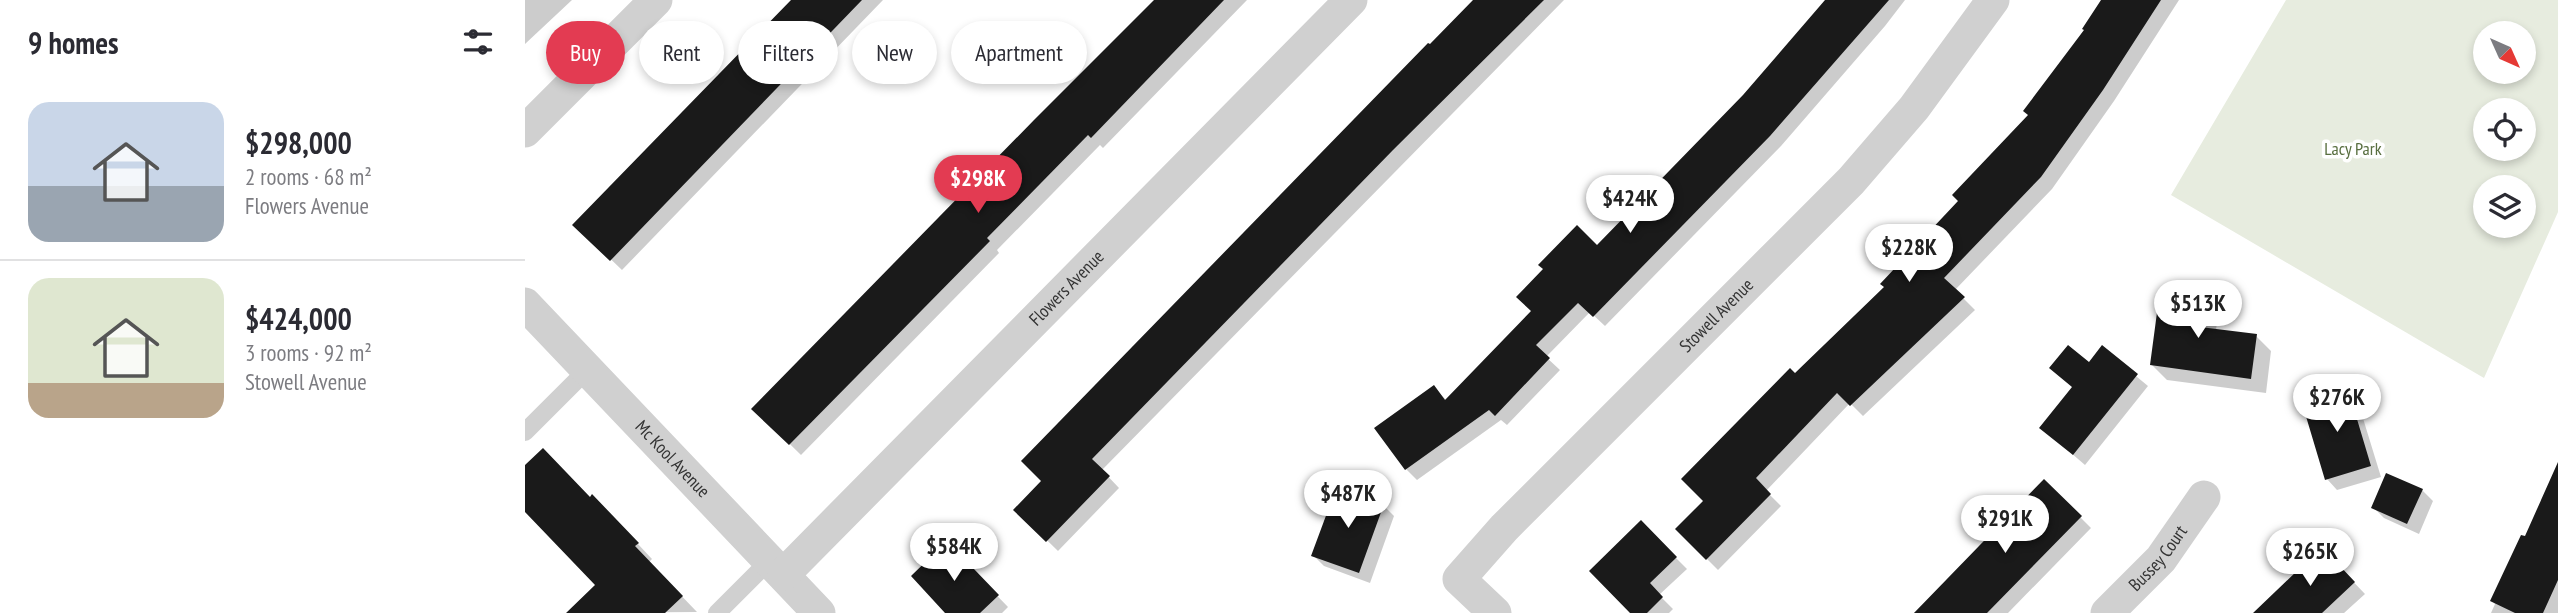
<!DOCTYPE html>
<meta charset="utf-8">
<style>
:root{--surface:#fff;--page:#f2f2f3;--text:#2b2b33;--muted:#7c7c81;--line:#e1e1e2;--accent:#e33b52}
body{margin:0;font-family:"PT Sans Narrow",sans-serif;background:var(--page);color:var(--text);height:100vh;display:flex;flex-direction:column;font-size:26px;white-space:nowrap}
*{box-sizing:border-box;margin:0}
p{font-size:23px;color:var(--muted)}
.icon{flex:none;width:38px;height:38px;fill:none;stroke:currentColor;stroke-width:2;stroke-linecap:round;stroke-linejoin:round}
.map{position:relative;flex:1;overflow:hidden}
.details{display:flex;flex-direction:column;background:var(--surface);width:525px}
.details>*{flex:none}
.guide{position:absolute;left:21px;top:21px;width:665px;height:63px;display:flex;gap:14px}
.needle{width:46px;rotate:135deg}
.fabs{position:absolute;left:1948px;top:21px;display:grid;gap:14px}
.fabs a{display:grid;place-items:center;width:63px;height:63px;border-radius:50%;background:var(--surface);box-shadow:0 4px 10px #0003;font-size:35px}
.price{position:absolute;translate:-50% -60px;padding:0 16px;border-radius:24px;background:#fff;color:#222;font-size:23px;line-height:46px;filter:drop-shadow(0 2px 4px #0008)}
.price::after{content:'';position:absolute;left:50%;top:42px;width:21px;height:16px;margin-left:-10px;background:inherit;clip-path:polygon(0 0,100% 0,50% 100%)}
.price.on{background:var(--accent);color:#fff}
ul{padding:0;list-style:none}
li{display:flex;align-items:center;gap:21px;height:175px;padding:0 28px}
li+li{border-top:2px solid var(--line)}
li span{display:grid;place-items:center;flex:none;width:196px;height:140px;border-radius:21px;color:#555}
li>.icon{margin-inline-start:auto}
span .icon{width:84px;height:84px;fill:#fffc;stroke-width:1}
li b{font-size:30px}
h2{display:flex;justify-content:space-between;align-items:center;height:84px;padding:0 28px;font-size:30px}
.tag{padding:0 24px;border-radius:32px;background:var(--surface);box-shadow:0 4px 10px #0003;font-size:24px;line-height:63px}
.tag.on{background:var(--accent);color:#fff}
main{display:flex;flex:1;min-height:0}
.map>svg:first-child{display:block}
.green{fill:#e7ecdf;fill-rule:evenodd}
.shadow{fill:#0003}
.building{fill:#1a1a1a}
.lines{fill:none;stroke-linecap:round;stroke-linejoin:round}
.service{stroke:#d0d0d0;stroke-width:18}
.minor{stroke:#d0d0d0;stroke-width:33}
.labels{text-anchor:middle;stroke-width:7;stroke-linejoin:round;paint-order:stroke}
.park-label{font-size:18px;fill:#596f40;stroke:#fff}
.street-label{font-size:18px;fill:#333;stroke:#fff}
</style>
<main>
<section class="details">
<h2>9 homes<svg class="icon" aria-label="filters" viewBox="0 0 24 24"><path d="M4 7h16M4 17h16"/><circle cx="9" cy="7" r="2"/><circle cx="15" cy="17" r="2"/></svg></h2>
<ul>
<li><span style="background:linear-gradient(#c9d6e8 60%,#9aa5b1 0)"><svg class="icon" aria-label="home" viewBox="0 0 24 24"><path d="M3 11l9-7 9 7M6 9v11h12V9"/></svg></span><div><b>$298,000</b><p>2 rooms · 68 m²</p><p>Flowers Avenue</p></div></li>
<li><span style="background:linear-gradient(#dfe7d0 75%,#b9a48a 0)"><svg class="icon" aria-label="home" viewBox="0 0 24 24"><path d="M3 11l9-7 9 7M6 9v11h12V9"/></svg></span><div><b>$424,000</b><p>3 rooms · 92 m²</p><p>Stowell Avenue</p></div></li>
</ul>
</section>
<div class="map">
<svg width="2033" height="613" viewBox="0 0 2033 613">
<rect width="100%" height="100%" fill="#fff"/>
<path class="green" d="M1761,0h272v212l-74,166 -313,-183zM1960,33h38v39h-38zM1960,110h38v39h-38zM1960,187h38v39h-38z"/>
<path class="shadow" d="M0,0h47l-47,44z
M268,0h90l-261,270 -47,-45z
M630,0h92l-144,148 -3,-3 -103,105 2,3 -198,202 -47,-46z
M950,0h89l-462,470 17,18 -61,63 -42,-41z
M1302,0h78l-20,26 -104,120 -176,180 -15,-14 -44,45 14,13 -53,55 -6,-5 -84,60 -11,-11 -30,-41 58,-41 12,13 298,-303z
M1578,0h76l-65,101 -62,88 -97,101 20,20 -112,106 -13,-13 -84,88 15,15 -63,64 -41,-41 28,-28 90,-125 92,-89 143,-172z
M1678,297l15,15 -2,19 40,5 15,15 -5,42 -99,-13 -15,-15z
M1577,348l46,38 -63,79 -43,-37 32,-40 -23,-20 39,-4z
M1823,391l10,11 23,75 -44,13 -10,-11z
M2033,466v147h-67l4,-9 -2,-3 32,-62z
M0,468l65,31 17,12 45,48 -3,3 48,50 -128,1 28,-28 -72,-75z
M1519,481l47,47 -83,85h-93z
M1897,490l11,11 -14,33 -35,-16 -11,-11z
M858,505l11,11 -24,67 -46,-17 -11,-11z
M1116,523l46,46 -28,26 14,14 -4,4h-37z
M422,544l61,63 -6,6h-54z
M1797,549l43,45 -21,19h-73z"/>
<path class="building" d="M266,0h71l-252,261 -38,-36z
M629,0h70l-133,138 -3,-3 -101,103 3,3 -201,204 -38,-36 283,-289z
M948,0h71l-151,150 -301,309 18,17 -64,66 -33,-32 28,-29 -20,-20 407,-418 2,1z
M1300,0h64l-119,136 -177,181 -15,-14 -42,42 14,13 -55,58 -6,-6 -84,60 -31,-42 60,-43 11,15 86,-89 -15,-14 27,-28 -5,-4 39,-40 20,20 146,-150z
M1576,0h60l-58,90 -62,87 -97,101 21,19 -115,109 -13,-13 -81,85 15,16 -65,66 -31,-31 28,-28 -22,-22 109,-111 5,5 89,-86 -4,-3 78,-83 -6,-6 76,-80 -5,-4 61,-81 -2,-1z
M1635,290l44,5 -4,32 57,7 -6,45 -101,-14z
M1543,345l21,17 13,-17 36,29 -65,81 -34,-27 33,-41 -23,-19z
M1823,389l23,77 -46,14 -23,-77z
M18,448l47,49 2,-3 47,49 -4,3 48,50 -18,17h-99l29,-28 -70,-73v-47z
M2033,462v118l-15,33h-28l-25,-12 31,-66 4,1z
M1861,473l37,16 -16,35 -36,-16z
M1519,479l38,37 -95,97h-73z
M812,486l47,18 -25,69 -48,-17z
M1116,520l36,37 -27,26 13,14 -16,16h-17l-41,-42z
M422,541l52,54 -19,18h-35l-34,-37z
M1797,547l33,35 -33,31h-69z"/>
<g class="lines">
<path class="service" d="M0,432l63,-63
M192,613l53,-53"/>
<g class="minor">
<path d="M0,131l131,-131"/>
<path id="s1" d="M0,304l294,309"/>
<path id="s2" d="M259,574l567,-574"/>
<path id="s3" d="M970,613l-36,-34 45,-51 347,-347 63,-73 79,-108"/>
<path id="s4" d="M1582,613l54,-54 43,-62"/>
</g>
</g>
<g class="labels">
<g class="park-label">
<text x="1828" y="155">Lacy Park</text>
</g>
<g class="street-label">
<text dy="6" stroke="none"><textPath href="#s2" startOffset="402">Flowers Avenue</textPath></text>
<text dy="6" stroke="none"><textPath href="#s3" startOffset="418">Stowell Avenue</textPath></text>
<text dy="6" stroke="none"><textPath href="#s1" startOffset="214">Mc Kool Avenue</textPath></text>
<text dy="6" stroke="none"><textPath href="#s4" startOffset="75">Bussey Court</textPath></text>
</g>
</g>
</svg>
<div class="fabs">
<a><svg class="needle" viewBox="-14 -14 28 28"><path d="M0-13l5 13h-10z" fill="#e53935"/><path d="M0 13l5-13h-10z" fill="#7c7c81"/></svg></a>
<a><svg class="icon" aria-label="locate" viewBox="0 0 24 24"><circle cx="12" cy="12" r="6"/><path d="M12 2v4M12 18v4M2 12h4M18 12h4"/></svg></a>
<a><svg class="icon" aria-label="layers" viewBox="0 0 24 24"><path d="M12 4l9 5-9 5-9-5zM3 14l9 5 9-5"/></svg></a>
</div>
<b class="price on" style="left:453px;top:215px">$298K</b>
<b class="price" style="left:1105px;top:235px">$424K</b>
<b class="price" style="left:1384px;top:284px">$228K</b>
<b class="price" style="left:1673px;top:340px">$513K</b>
<b class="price" style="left:1812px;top:434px">$276K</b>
<b class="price" style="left:823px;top:530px">$487K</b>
<b class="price" style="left:1480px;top:555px">$291K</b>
<b class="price" style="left:429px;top:583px">$584K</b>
<b class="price" style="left:1785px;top:588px">$265K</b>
<div class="guide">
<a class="tag on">Buy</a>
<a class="tag">Rent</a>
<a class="tag">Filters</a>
<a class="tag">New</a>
<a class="tag">Apartment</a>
</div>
</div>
</main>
